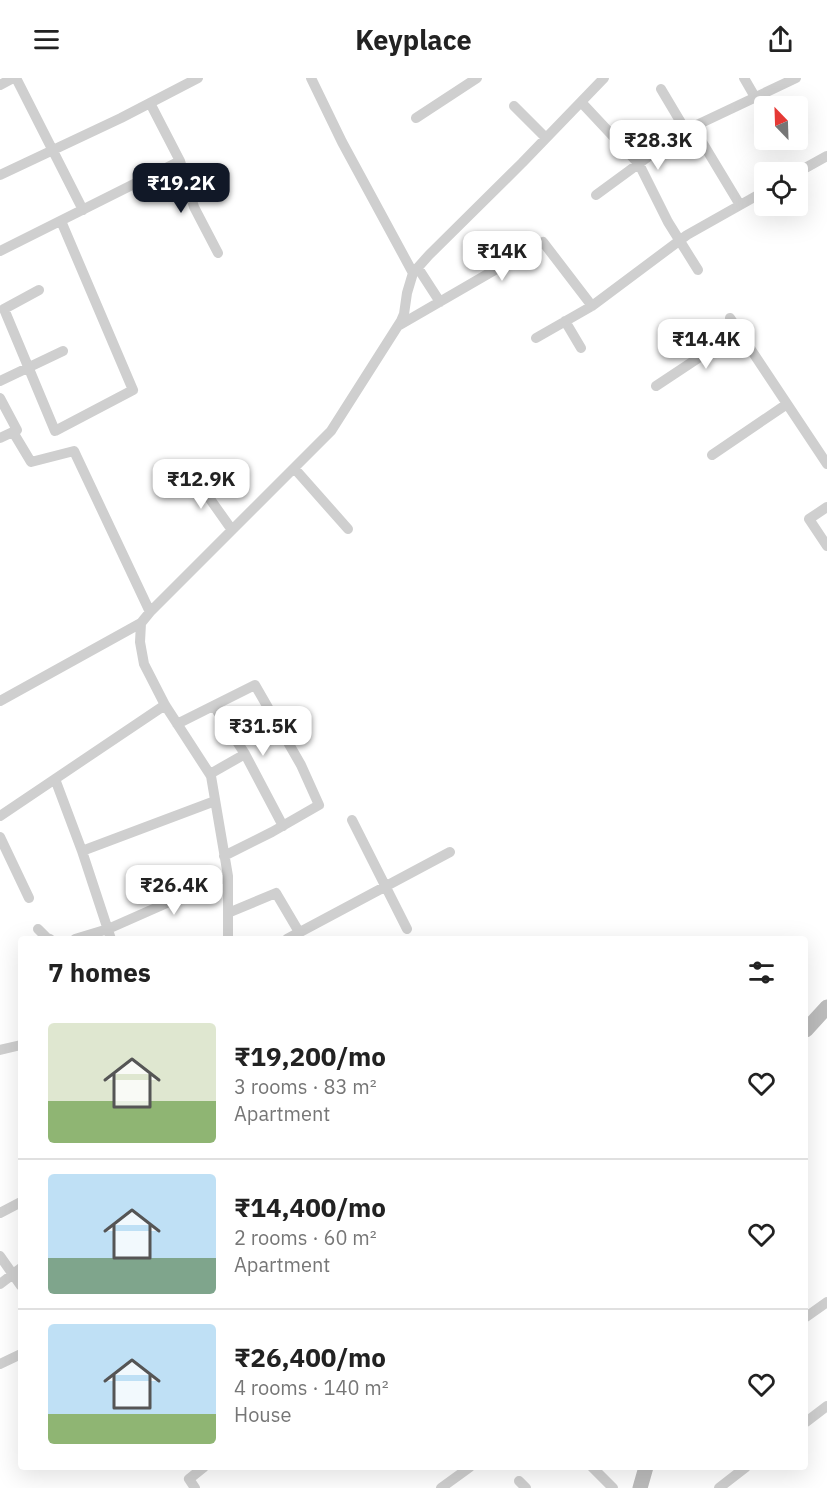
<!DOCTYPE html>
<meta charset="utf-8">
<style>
:root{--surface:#fff;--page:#f2f2f2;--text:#222;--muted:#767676;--line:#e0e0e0;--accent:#111827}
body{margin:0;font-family:"IBM Plex Sans",sans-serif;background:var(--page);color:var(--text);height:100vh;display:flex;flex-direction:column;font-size:22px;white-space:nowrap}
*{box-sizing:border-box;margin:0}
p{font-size:20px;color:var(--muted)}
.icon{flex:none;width:33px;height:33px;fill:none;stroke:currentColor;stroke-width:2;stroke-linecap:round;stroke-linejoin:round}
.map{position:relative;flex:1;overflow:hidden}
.details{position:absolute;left:18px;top:858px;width:790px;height:534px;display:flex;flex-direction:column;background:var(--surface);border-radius:6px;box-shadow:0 6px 24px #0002}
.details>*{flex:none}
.needle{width:39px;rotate:337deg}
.buttons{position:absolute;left:754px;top:18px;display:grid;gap:12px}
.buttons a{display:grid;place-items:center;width:54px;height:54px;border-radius:6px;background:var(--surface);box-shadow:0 6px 24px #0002;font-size:30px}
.price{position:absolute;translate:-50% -51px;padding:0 14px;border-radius:12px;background:#fff;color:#222;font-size:20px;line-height:39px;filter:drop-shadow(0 2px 3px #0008)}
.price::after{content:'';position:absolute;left:50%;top:36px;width:18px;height:14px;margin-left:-9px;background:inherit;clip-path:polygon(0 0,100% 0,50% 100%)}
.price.current{background:var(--accent);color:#fff}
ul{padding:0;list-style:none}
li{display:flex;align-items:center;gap:18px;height:150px;padding:0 30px}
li+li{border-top:2px solid var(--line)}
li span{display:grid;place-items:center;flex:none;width:168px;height:120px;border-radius:6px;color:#555}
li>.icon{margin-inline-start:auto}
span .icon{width:72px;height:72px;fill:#fffc;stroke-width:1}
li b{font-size:26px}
h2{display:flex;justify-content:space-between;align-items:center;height:72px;padding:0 30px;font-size:26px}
header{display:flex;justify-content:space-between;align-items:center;height:78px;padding:0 30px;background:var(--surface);font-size:27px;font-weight:700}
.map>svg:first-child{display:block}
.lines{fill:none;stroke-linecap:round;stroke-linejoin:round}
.street{stroke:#cfcfcf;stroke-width:10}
.secondary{stroke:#bcbcbc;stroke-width:15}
</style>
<header><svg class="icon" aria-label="menu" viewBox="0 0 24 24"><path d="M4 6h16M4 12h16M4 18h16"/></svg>Keyplace<svg class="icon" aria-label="share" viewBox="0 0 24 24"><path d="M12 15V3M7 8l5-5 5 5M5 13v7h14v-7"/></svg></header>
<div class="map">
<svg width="827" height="1410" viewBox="0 0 827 1410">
<rect width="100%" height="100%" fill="#fff"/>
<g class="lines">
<path class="street" d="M16,0l67,132
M311,0l31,64 71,131
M744,0l11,19
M0,7l13,-7
M661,11l25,42
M581,24l58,62 29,58 30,48
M150,25l30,58 14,46 24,46
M514,28l32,32
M416,40l61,-40
M693,49l47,78
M798,94l29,-16
M0,97l121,-57 77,-40
M596,117l86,-63 114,-54
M0,173l180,-90
M418,190l22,34
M39,212l-35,19 51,122 78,-41 -72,-169
M730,240l97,146
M565,243l16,27
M398,248l145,-84 49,64
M536,260l56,-32 95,-71 78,-44
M0,303l63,-30
M656,308l83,-55
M0,320l17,32 -17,8
M13,354l18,30 43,-11 76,161 -9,11 -1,19 4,22 21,41 46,71 17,100v63
M712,377l75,-51
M294,390l54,61
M193,397l39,55
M827,429l-18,12 18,27
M150,534l181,-181 70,-110 3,-7 3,-21 6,-20 16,-18 93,-92 82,-85
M0,623l141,-78
M214,628l31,48 38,72
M177,646l78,-39 46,80 18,40 -47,27 -48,24
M210,696l35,-20
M55,701l27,72
M0,738l165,-111
M352,742l55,109
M0,759l29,61
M228,835l48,-20 23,39
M38,851l9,9 3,1
M75,861l33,-10 120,-53
M111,861l-29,-88 133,-50
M287,861l163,-87
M0,972l21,-5
M0,1135l21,-11
M0,1178l21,30
M0,1206l21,-16
M806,1239l21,-15
M0,1286l21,-10
M806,1344l21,-16
M592,1389l21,21
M519,1403l7,7
M195,1410l-6,-9 15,-12
M441,1410l29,-21
M719,1410l27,-21"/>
<path class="secondary" d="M806,952l21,-23
M640,1410l6,-21"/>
</g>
</svg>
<div class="buttons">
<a><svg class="needle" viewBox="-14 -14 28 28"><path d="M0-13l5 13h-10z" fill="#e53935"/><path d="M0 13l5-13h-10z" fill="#767676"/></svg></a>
<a><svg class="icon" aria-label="locate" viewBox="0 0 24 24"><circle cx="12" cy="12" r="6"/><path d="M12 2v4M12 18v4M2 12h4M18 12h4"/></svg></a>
</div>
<b class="price" style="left:658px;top:93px">₹28.3K</b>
<b class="price current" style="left:181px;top:136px">₹19.2K</b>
<b class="price" style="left:502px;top:204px">₹14K</b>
<b class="price" style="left:706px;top:292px">₹14.4K</b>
<b class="price" style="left:201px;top:432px">₹12.9K</b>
<b class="price" style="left:263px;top:679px">₹31.5K</b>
<b class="price" style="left:174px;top:838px">₹26.4K</b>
<section class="details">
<h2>7 homes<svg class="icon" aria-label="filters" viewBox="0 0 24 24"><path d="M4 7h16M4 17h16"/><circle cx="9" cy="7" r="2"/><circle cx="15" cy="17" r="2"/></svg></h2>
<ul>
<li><span style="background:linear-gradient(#dfe7d0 65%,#8fb573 0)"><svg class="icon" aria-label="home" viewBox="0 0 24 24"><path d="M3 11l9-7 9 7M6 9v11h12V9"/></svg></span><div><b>₹19,200/mo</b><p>3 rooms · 83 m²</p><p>Apartment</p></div><svg class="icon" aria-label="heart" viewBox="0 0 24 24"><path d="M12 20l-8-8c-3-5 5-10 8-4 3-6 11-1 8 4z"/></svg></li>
<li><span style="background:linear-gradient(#bfe0f5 70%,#7fa58c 0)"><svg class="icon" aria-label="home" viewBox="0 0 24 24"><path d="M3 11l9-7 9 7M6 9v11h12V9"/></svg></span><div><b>₹14,400/mo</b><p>2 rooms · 60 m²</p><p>Apartment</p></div><svg class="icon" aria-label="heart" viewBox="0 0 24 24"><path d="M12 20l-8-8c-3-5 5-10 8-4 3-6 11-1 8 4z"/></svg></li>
<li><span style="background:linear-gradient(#bfe0f5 75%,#8fb573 0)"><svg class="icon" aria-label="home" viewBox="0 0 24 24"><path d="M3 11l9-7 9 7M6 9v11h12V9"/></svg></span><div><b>₹26,400/mo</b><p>4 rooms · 140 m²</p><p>House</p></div><svg class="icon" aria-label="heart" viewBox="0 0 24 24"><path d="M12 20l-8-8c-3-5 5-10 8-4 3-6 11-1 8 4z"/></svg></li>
</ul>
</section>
</div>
